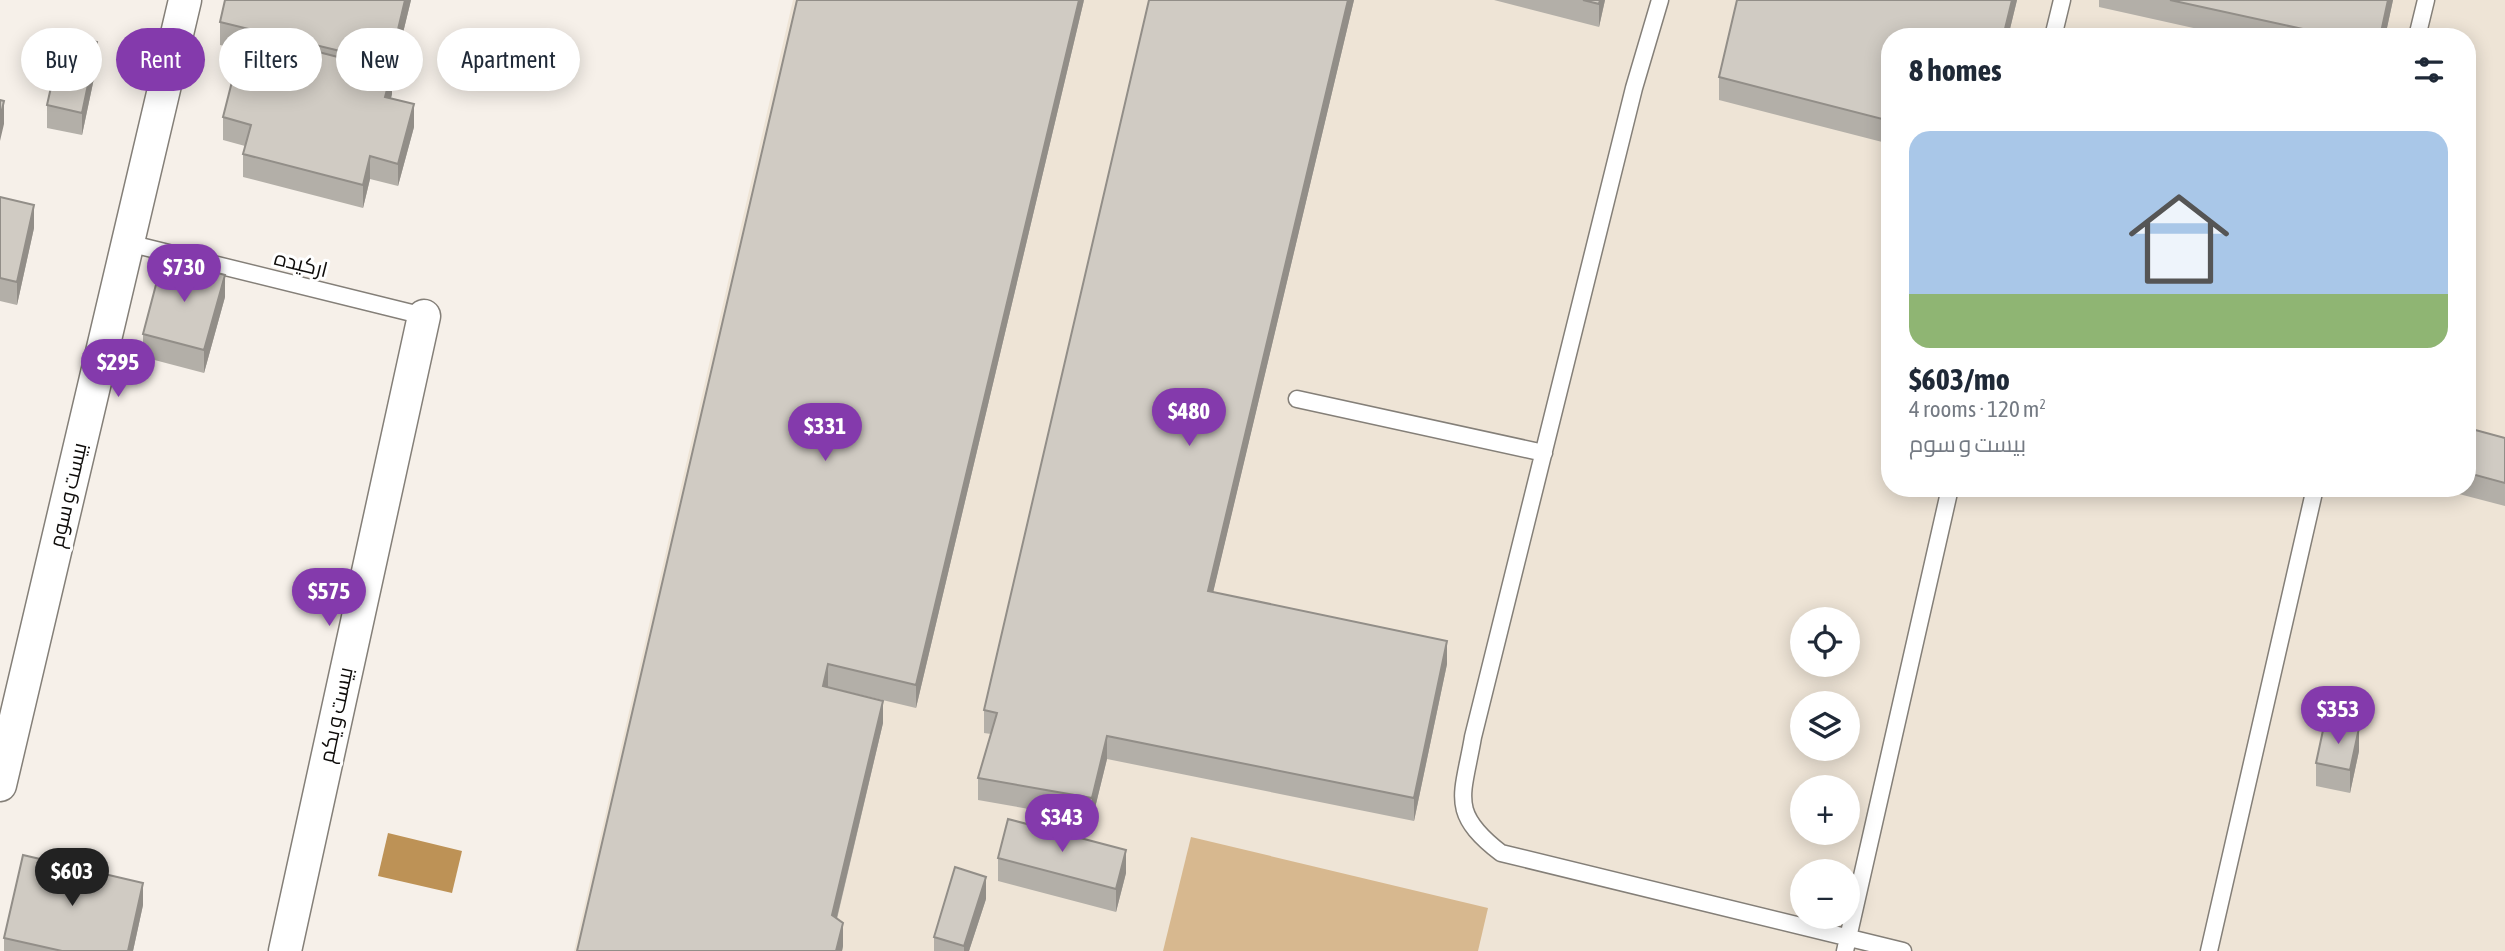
<!DOCTYPE html>
<meta charset="utf-8">
<style>
:root{--surface:#fff;--page:#f2f2f3;--text:#1f2937;--muted:#747a83;--accent:#843aac}
body{margin:0;font-family:"Asap Condensed",Cairo,sans-serif;background:var(--page);color:var(--text);height:100vh;display:flex;flex-direction:column;font-size:26px;white-space:nowrap}
*{box-sizing:border-box;margin:0}
p{font-size:23px;color:var(--muted)}
.icon{flex:none;width:38px;height:38px;fill:none;stroke:currentColor;stroke-width:2;stroke-linecap:round;stroke-linejoin:round}
.map{position:relative;flex:1;overflow:hidden}
.drawer{position:absolute;left:1881px;top:28px;width:595px;height:469px;display:flex;flex-direction:column;background:var(--surface);border-radius:28px;box-shadow:0 4px 18px #0003}
.drawer>*{flex:none}
.banner{position:absolute;left:21px;top:28px;width:665px;height:63px;display:flex;gap:14px}
.tools{position:absolute;left:1790px;top:607px;display:grid;gap:14px}
.tools a{display:grid;place-items:center;width:70px;height:70px;border-radius:50%;background:var(--surface);box-shadow:0 4px 18px #0003;font-size:35px}
.price{position:absolute;translate:-50% -60px;padding:0 16px;border-radius:24px;background:var(--accent);color:#fff;font-size:23px;line-height:46px;filter:drop-shadow(0 2px 4px #0008)}
.price::after{content:'';position:absolute;left:50%;top:42px;width:21px;height:16px;margin-left:-10px;background:inherit;clip-path:polygon(0 0,100% 0,50% 100%)}
.price.current{background:#222;color:#fff}
ul{padding:0;list-style:none}
li{display:grid;align-content:center;gap:14px;height:371px;padding:0 28px}
li span{display:grid;place-items:center;height:217px;border-radius:21px;color:#555}
li>.icon{margin-inline-start:auto}
span .icon{width:126px;height:126px;fill:#fffc;stroke-width:1}
li b{font-size:30px}
h2{display:flex;justify-content:space-between;align-items:center;height:84px;padding:0 28px;font-size:30px}
.pill{padding:0 24px;border-radius:32px;background:var(--surface);box-shadow:0 4px 18px #0003;font-size:24px;line-height:63px}
.pill.current{background:var(--accent);color:#fff}
.map>svg:first-child{display:block}
.built{fill:#eee4d6;fill-rule:evenodd}
.green{fill:#d7b88f}
.water{fill:#bd9256}
.lines{fill:none;stroke-linecap:round;stroke-linejoin:round}
.service-casing{stroke:#847f78;stroke-width:19}
.minor-casing{stroke:#847f78;stroke-width:35}
.service{stroke:#fff;stroke-width:16}
.minor{stroke:#fff;stroke-width:32}
.wall{fill:#b3afa8}
.shaded-wall{fill:#928e88}
.building{fill:#d0cbc3;stroke:#928e88;stroke-width:2}
.labels{text-anchor:middle;stroke-width:6;stroke-linejoin:round;paint-order:stroke}
.street-label{font-size:21px;fill:#0e0c0a;stroke:#fff}
</style>
<div class="map">
<svg width="2505" height="951" viewBox="0 0 2505 951">
<rect width="100%" height="100%" fill="#f6f0e9"/>
<path class="built" d="M793,0h1712v951h-1931zM1890,37h578v451h-578zM1802,620h46v45h-46zM1802,704h46v45h-46zM1802,788h46v45h-46zM1802,872h46v45h-46z"/>
<path class="green" d="M1191,837l297,71 -10,43h-315z"/>
<path class="water" d="M388,833l74,18 -10,42 -74,-17z"/>
<g class="lines">
<defs>
<path id="service" d="M1660,0l-26,88 -161,649c-10,59 -25,75 28,116l402,98
M2053,37l9,-37
M2417,37l9,-37
M128,243l296,73
M1297,399l247,54
M1845,951l105,-463
M2209,951l106,-463"/>
<path id="minor" d="M0,785l185,-785
M285,951l139,-635"/>
</defs>
<use href="#service" class="service-casing"/>
<use href="#minor" class="minor-casing"/>
<use href="#service" class="service"/>
<use href="#minor" class="minor"/>
</g>
<path class="wall" d="M411,0l-19,78v16l-1,4 23,29 -16,59 -28,-7 -7,29 -120,-31v-23l2,-8 -22,-6v-23l48,-55 1,-4 -52,-13v-23z
M1084,0l-168,708 -88,-21 55,36 -46,196 6,27 -1,5h-265z
M1149,0h205l-141,592 234,72 -33,157 -307,-62 -15,61 -114,-20v-22l13,-44 -7,-1v-23z
M1494,0h111l-6,27z
M1737,0h280l-9,37h-118v107l-171,-44v-23z
M2099,0h294l-8,37h-151l-135,-30z
M97,64l-15,71 -35,-7v-23z
M0,197l34,31 -17,77 -17,-4z
M225,297l-21,76 -61,-16v-23z
M2468,428l37,10v68l-69,-18h32z
M2359,751l-9,42 -34,-7v-23z
M998,858l128,15 -10,39 -118,-31z
M986,899l-17,52h-35v-14z
M143,905l-10,46h-129v-13z"/>
<path class="shaded-wall" d="M405,0h6l-19,78v16l-7,26v-23l5,-18v-16z
M1079,0h5l-168,708v-23z
M1348,0h6l-146,614v-23z
M1600,0h5l-6,27v-23z
M2012,0h5l-9,37h-5z
M2388,0h5l-8,37h-5z
M97,42v22l-15,71v-22z
M4,101v23l-4,17v-23z
M414,104v23l-16,59v-22z
M370,156v23l-7,29v-23z
M34,205v23l-17,77v-23z
M225,275v22l-21,76v-23z
M1447,641v23l-33,157v-23z
M828,664v23l-5,-1z
M883,701v22l-51,215v-23z
M2359,728v23l-9,42v-23z
M1107,736v23l-15,61v-22z
M1126,850v23l-10,39v-23z
M986,877v22l-17,52h-5v-5z
M143,883v22l-10,46h-5z
M843,923v23l-1,5h-6z"/>
<path class="building" d="M225,0h180l-15,63 -170,-41z
M797,0h282l-163,685 -88,-21 -5,22 60,15 -51,214 11,8 -7,28h-259z
M1149,0h199l-140,591 239,50 -33,157 -307,-62 -15,62 -114,-20 19,-65 -13,-3z
M1583,0h17l-1,4z
M1737,0h275l-9,37h-113v84l-171,-44z
M2170,0h218l-8,37h-41z
M63,34l34,8 -15,71 -35,-8z
M276,41l116,30 -7,26 29,7 -16,60 -28,-8 -7,29 -120,-31 8,-29 -28,-8 16,-63 32,8z
M0,100l4,1 -4,17z
M0,197l34,8 -17,77 -17,-4z
M163,258l62,17 -21,75 -61,-16z
M2468,428l37,10v45l-37,-10z
M2325,721l34,7 -9,42 -34,-7z
M1008,819l118,31 -10,39 -118,-31z
M23,855l120,28 -15,68h-66l-58,-13z
M955,867l31,10 -22,69 -30,-9z"/>
<g class="labels">
<g class="street-label">
<text transform="translate(301 264) rotate(14)" y="7">ارکیده</text>
<text transform="translate(68 495) rotate(-77)" y="7">بیست و سوم</text>
<text transform="translate(336 715) rotate(-78)" y="7">بیست و یکم</text>
</g>
</g>
</svg>
<div class="tools">
<a><svg class="icon" aria-label="locate" viewBox="0 0 24 24"><circle cx="12" cy="12" r="6"/><path d="M12 2v4M12 18v4M2 12h4M18 12h4"/></svg></a>
<a><svg class="icon" aria-label="layers" viewBox="0 0 24 24"><path d="M12 4l9 5-9 5-9-5zM3 14l9 5 9-5"/></svg></a>
<a>+</a>
<a>−</a>
</div>
<b class="price" style="left:184px;top:304px">$730</b>
<b class="price" style="left:118px;top:399px">$295</b>
<b class="price" style="left:1189px;top:448px">$480</b>
<b class="price" style="left:825px;top:463px">$331</b>
<b class="price" style="left:329px;top:628px">$575</b>
<b class="price" style="left:2338px;top:746px">$353</b>
<b class="price" style="left:1062px;top:854px">$343</b>
<b class="price current" style="left:72px;top:908px">$603</b>
<div class="banner">
<a class="pill">Buy</a>
<a class="pill current">Rent</a>
<a class="pill">Filters</a>
<a class="pill">New</a>
<a class="pill">Apartment</a>
</div>
<section class="drawer">
<h2>8 homes<svg class="icon" aria-label="filters" viewBox="0 0 24 24"><path d="M4 7h16M4 17h16"/><circle cx="9" cy="7" r="2"/><circle cx="15" cy="17" r="2"/></svg></h2>
<ul>
<li><span style="background:linear-gradient(#a9c7e8 75%,#8fb573 0)"><svg class="icon" aria-label="home" viewBox="0 0 24 24"><path d="M3 11l9-7 9 7M6 9v11h12V9"/></svg></span><div><b>$603/mo</b><p>4 rooms · 120 m²</p><p>بیست و سوم</p></div></li>
</ul>
</section>
</div>
